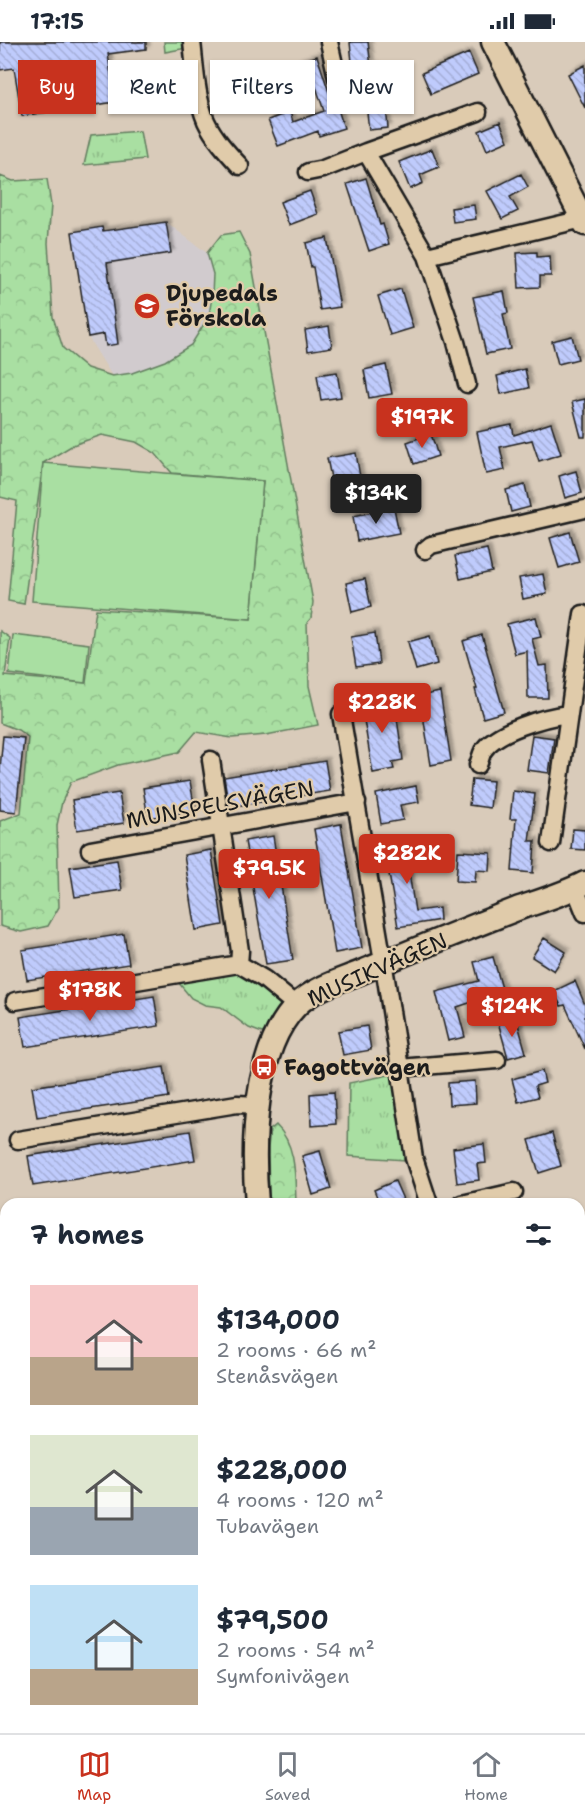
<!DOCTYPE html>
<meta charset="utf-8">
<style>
:root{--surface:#fff;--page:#f6f6f7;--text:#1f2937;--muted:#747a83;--line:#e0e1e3;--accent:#c8321e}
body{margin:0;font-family:"Shantell Sans",sans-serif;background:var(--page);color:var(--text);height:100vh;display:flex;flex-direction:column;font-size:22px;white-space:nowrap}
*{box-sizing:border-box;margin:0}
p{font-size:20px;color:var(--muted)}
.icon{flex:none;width:33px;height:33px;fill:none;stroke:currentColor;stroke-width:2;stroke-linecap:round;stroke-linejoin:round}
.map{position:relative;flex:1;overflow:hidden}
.sheet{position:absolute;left:0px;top:1156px;width:585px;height:536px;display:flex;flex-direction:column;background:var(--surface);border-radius:18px 18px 0 0;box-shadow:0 2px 4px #0004}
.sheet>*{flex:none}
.banner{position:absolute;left:18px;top:18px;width:549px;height:54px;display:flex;gap:12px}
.price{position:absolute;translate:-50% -51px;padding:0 14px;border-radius:6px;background:var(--accent);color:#fff;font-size:20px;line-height:39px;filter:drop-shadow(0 2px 3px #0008)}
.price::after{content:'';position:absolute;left:50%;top:36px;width:18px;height:14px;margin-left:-9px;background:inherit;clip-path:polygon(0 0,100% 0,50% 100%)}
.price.on{background:#222;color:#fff}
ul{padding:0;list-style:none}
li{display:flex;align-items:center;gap:18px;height:150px;padding:0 30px}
li span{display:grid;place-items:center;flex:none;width:168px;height:120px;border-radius:0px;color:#555}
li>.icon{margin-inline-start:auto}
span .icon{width:72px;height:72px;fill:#fffc;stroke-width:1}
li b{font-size:26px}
h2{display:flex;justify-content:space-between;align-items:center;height:72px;padding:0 30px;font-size:26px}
.tag{padding:0 21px;border-radius:0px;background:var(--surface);box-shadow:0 2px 4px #0004;font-size:21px;line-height:54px}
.tag.on{background:var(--accent);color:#fff}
.status{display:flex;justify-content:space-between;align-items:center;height:42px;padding:0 30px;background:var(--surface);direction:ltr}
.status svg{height:16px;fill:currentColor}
.tab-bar{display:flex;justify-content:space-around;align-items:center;height:84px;border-top:2px solid var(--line);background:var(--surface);font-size:16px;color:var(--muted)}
.tab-bar a{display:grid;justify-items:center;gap:3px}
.tab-bar .on{color:var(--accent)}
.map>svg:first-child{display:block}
.built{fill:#d1cbce}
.grass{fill:url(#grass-tufts);stroke:#627e5f;stroke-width:1.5}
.forest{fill:url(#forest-crowns);stroke:#627e5f;stroke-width:1.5}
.pitch{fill:#a9dfa2;stroke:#627e5f;stroke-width:1.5}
.building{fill:url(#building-back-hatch);stroke:#1c1c1c;stroke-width:1.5;filter:url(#shadow)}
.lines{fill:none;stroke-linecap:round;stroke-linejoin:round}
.street-casing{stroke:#1c1c1c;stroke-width:21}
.secondary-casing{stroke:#1c1c1c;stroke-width:27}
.street{stroke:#e0cbaa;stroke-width:16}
.secondary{stroke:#e0cbaa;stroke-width:22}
.labels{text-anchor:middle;stroke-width:4.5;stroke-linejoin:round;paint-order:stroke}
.poi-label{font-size:22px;font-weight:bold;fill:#1c1c1c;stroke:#e0cbaa;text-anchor:start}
.street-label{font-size:22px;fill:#1c1c1c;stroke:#e0cbaa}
</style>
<div class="status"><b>17:15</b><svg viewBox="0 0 49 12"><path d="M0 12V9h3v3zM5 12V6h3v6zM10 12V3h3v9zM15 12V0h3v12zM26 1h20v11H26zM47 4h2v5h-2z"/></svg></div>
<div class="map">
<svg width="585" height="1691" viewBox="0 0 585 1691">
<defs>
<pattern id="grass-tufts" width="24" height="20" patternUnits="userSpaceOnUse" patternTransform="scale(1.5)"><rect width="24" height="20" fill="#a9dfa2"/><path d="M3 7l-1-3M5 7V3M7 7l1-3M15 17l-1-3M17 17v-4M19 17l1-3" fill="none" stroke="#91bf8b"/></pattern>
<pattern id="forest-crowns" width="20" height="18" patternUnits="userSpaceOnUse" patternTransform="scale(1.5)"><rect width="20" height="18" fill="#a9dfa2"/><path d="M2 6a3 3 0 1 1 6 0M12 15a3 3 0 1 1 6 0" fill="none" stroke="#91bf8b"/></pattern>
<pattern id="building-back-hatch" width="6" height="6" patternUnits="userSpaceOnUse" patternTransform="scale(1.5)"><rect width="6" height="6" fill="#bfcbfc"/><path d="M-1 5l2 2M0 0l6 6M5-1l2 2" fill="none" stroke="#a4aed7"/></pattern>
<filter id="shadow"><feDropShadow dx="3.5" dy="-3.5" stdDeviation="1.5" flood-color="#0004"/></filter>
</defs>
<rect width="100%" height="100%" fill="#d9cbba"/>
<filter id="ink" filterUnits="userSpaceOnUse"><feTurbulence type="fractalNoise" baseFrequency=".0167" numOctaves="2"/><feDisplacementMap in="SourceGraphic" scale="12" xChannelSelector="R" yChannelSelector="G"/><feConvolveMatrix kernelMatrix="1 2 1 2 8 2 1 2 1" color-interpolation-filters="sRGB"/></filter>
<g filter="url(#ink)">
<path class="built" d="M166,180l41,31 6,21 -1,22 -3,20 -18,29 -25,16 -34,12 -20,3 -24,-39 -16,-105 30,-5 1,4z"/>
<path class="grass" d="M164,0h22l1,6 -22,4z
M140,89l5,28 -61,6 7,-30z
M241,929l39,33 4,6 -11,18 -11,5 -13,-5 -28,-21 -16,-2 -14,-7 -13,-16z
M394,1032l11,86 -57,-4 1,-73z
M6,1457v77l-6,2v-77z"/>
<path class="forest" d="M0,134l13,5 34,-2 4,26 -3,38 5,74 10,31 24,20 25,8 20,-3 33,-12 26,-16 18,-29 3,-20 1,-22 -6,-21 14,-18 18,-3 11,22 63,348 -2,16 -4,5 2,63 9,39 -52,10 -34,3 -36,-6 -17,20 -61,13 -47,17 -9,20 -5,23 2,82 -11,19 -27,6 -21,-6v-105l21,-8 7,-76 -10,-7 -18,-7v-92l10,7 -5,38 81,7 10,-74 155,10 12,-138 -91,-8 -17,-20 -19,-11 -34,-7 -29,10 -30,18 -19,141 -16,-3 9,-100 -17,-4z
M276,1083c21,20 19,53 20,79h-27l-1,-56 2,-18z
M579,1241l6,5v445h-585v-128l6,-1v124h573z"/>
<path class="pitch" d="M43,421l220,18 -12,138 -219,-18z
M13,593l76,9 -4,39 -76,-9z"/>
<path class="building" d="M0,0h146v7l-38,5 7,48 -93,14 -8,-48 -14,2z
M350,0h18l3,25 4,-1 4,33 6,-1 3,30 -19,2 -4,-35 -4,1 -4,-35 -5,1z
M469,11l9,21 -47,20 -9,-21z
M317,14l15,45 3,-1 9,28 -25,8 -1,-5 -40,15 -10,-26 22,-8 3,10 31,-11 -8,-24 -10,4 -9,-28z
M585,23v43l-17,-34z
M500,80l8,19 -21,9 -8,-19z
M432,107l7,18 -19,8 3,8 -13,6 -11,-27z
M521,132l7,13 -18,10 8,14 -16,8 -15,-28z
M366,136l14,47 3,-1 6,20 -20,7 -22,-67z
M310,149l8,23 -29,11 -9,-23z
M474,163l2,14 -23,3 -2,-14z
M166,180l5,31 -64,10 11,81 -12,2 -2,-12 -16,3 -16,-105 30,-5 1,4z
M327,196l13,69 -20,3 -7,-43h-2l-5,-24z
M537,210v5l13,-1 1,20h-11v11l-21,1 -2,-35z
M401,247l12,39 -23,7 -12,-39z
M504,249l4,22 -5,1 7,35 -24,5 -13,-57z
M329,284l3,21 -24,4 -3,-21z
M572,294l6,23 -20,5 -6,-23z
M386,323l6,29 -23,4 -5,-28z
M525,327l4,19 -28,6 -4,-18z
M337,330l4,25 -20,3 -4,-25z
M585,357v38h-4l-9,-35z
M551,381l10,31 -22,7 -7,-21 -32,7 5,23 -19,4 -9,-42 35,-7 2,10z
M431,392l7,22 -24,8 -7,-22z
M356,411l5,30 -28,5 -6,-30z
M576,429l6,22 -17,5 -6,-22z
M525,443l5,22 -19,5 -5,-22z
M394,466l5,25 -42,8 -4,-25z
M570,490l9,30 -20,6 -9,-30z
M487,507l5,23 -32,7 -5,-23z
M543,532l4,20 -24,5 -4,-21z
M365,537l6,28 -19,5 -6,-29z
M536,575l5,20 -9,2 7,27 8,-1 1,33h-20l-1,-47 -12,3 -8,-30z
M375,591l4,31 -23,3 -5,-30z
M482,593l22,77 -21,6 -8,-29h2l-14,-48z
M430,594l7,28 -21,6 -8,-28z
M440,650l11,69 -20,4 -11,-69z
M394,656l9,62 -11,2 2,7 -21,4 -12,-70z
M532,693l22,3 -5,35 -22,-3z
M3,694l21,2 -8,74 -16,-2v-42z
M325,719l5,30 -101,16 -5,-30z
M472,737l21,2 -3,27 -21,-3z
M190,739l5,30 -47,7 -5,-30z
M416,744l3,16 -19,3 3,15 -22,4 -5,-30z
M513,749l22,3 -6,47h6l-2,32 -21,-2 4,-52h-6z
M119,751l5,30 -47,7 -5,-30z
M341,782l21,124 -27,5 -21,-124z
M573,787l12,1v20l-14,-1z
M273,794l20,124 -27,4 -21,-123z
M428,800l2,14 -23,4 8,51 24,-3 1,12 -42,7 -13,-77z
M211,808l12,75 -27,5 -12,-75z
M458,809l33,2 -1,18 -14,-1 -1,12 -19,-1z
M117,818l5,30 -47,7 -5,-30z
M124,892l5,30 -102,16 -5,-30z
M544,896l22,14 -12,19 -22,-14z
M493,915l10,35 -46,15 8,30 -17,4 -12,-49 43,-11 -5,-19z
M575,939l10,24v44l-20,-44 -4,1 -7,-15z
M154,954l5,30 -134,21 -5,-30z
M516,975l10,36 -18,5 -10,-36z
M367,984l4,24 -28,5 -5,-24z
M164,1025l5,30 -132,20 -5,-30z
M542,1029l3,12 -10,3 3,11 -20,5 -6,-23z
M475,1039l1,22 -27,2 -1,-22z
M334,1050l2,32 -25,2 -1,-32z
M190,1089l5,29 -162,26 -5,-30z
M552,1091l9,33 -22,7 -10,-33z
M484,1102l2,19 -9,1 2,16 -22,3 -4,-35z
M320,1109l11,38 -18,6 -11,-39z
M395,1139l10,23h-25l-6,-14z"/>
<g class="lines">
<defs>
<path id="street" d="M192,0c3,25 4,55 14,79 8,17 21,31 34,45
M329,0l8,36
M366,110l61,104 29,86 11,42
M308,130l15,-3 43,-17 112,-40
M427,214l156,-37
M425,508l6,-5 154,-36
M341,672l46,271 27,173 15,46
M211,718l29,191 -1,13
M478,723c2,-5 3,-10 5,-14 12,-20 62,-34 85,-37
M551,801l32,-229
M90,808l267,-48
M575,846l10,25
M239,922l25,15 33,27
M15,959l224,-37
M399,1026l98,-8
M18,1098l219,-36 22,1
M462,1162l52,-12"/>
<path id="secondary" d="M493,0l92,182
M257,1162c-5,-58 -4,-155 40,-199 18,-18 46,-25 69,-35 50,-21 100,-41 151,-61 23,-8 47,-15 68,-26
M0,1542l6,-1"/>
</defs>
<use href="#street" class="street-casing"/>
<use href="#secondary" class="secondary-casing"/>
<use href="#street" class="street"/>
<use href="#secondary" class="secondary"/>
</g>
</g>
<defs>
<symbol id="school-disc" viewBox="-11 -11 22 22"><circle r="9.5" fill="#c8321e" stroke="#e0cbaa"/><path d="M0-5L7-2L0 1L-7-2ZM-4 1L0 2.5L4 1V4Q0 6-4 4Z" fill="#fff"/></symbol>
<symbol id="bus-disc" viewBox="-11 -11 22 22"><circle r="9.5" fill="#c8321e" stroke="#e0cbaa"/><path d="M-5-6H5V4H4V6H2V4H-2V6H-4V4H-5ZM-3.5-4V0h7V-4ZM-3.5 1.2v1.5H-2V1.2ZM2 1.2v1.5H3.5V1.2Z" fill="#fff"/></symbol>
</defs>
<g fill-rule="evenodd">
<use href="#school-disc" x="132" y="249" width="30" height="30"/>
<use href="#bus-disc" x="249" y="1010" width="30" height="30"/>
</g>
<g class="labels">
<g class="poi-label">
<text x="166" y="259">Djupedals<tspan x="166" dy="25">Förskola</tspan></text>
<text x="284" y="1033">Fagottvägen</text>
</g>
<g class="street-label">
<text transform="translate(220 762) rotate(-10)" y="8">MUNSPELSVÄGEN</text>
<text transform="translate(377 927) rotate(-24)" y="8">MUSIKVÄGEN</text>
</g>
</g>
</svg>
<b class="price" style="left:422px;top:407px">$197K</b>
<b class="price on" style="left:376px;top:483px">$134K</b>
<b class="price" style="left:382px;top:692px">$228K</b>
<b class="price" style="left:407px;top:843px">$282K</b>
<b class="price" style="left:269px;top:858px">$79.5K</b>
<b class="price" style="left:90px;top:980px">$178K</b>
<b class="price" style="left:512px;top:996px">$124K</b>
<div class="banner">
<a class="tag on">Buy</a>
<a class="tag">Rent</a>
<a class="tag">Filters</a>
<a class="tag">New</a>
</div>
<section class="sheet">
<h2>7 homes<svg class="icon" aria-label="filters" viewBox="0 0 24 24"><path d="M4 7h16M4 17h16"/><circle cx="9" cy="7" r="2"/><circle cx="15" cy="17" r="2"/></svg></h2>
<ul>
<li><span style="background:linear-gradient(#f6c9c9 60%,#b9a48a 0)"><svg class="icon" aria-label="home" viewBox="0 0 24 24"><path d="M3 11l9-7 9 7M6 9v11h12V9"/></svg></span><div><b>$134,000</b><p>2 rooms · 66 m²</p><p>Stenåsvägen</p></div></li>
<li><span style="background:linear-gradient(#dfe7d0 60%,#9aa5b1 0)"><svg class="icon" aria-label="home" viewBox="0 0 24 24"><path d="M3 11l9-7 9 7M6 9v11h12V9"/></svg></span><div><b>$228,000</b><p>4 rooms · 120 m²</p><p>Tubavägen</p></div></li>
<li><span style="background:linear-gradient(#bfe0f5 70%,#b9a48a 0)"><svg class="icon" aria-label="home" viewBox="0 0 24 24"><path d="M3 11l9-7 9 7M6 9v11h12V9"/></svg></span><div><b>$79,500</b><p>2 rooms · 54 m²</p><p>Symfonivägen</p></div></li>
</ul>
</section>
</div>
<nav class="tab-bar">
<a class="on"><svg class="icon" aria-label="map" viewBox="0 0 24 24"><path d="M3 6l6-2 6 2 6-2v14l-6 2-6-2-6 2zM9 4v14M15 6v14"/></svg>Map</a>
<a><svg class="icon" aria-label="saved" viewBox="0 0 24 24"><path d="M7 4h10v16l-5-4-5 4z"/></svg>Saved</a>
<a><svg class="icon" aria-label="home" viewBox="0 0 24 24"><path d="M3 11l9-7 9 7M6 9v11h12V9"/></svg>Home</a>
</nav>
